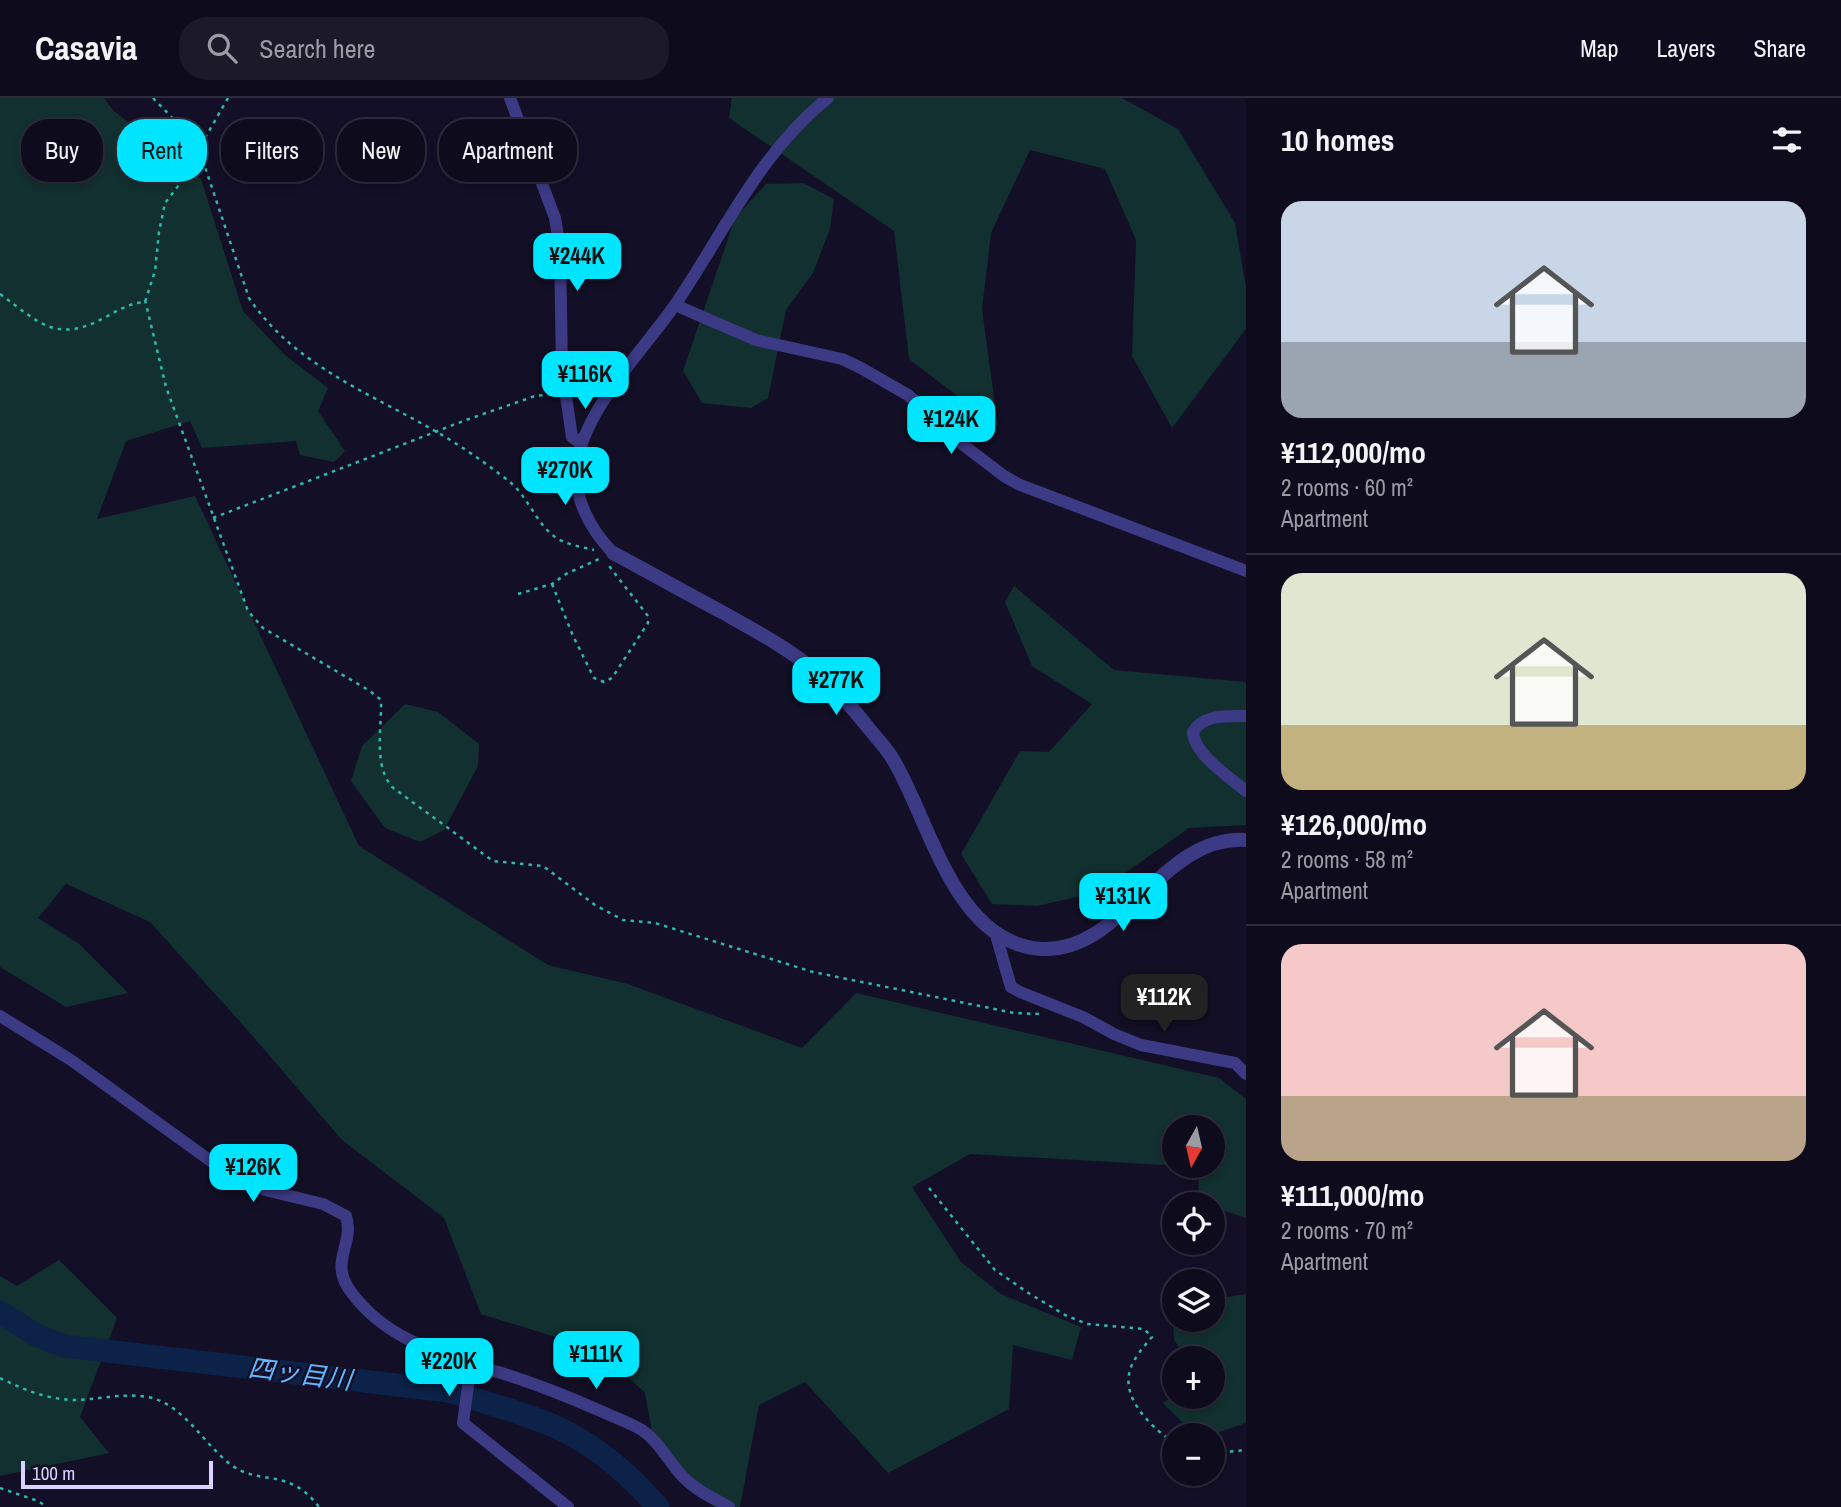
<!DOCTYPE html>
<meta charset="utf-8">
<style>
:root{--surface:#0e0b1c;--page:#1c1929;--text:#f1f3f6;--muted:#9b9ba3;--line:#2e2b3b;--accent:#00e5ff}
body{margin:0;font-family:"Archivo Narrow","Noto Sans JP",sans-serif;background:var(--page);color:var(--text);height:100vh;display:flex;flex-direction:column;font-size:26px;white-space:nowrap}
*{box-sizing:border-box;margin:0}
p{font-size:23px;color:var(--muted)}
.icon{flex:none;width:38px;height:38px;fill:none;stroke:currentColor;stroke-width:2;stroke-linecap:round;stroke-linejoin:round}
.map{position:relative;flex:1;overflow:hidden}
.panel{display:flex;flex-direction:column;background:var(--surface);width:595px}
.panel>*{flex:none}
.hud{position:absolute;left:21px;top:21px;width:665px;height:63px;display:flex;gap:14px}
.needle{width:46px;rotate:188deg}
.tools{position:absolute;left:1162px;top:1017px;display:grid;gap:14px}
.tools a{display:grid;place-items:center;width:63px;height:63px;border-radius:50%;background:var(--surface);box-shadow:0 4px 10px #0003,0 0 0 2px var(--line);font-size:35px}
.scale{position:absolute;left:21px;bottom:18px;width:192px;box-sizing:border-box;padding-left:7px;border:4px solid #d9d4ff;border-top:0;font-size:19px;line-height:24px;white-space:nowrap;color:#d9d4ff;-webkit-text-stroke:5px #130f26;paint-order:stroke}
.price{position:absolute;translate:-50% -60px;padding:0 16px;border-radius:14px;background:var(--accent);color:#111;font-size:23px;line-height:46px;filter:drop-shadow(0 2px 4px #0008)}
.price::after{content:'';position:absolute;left:50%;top:42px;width:21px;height:16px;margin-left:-10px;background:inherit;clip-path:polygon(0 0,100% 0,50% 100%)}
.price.on{background:#222;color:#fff}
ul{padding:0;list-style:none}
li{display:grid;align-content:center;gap:14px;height:371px;padding:0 35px}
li+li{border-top:2px solid var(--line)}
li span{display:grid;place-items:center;height:217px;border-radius:21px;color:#555}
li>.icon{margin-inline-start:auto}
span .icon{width:126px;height:126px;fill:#fffc;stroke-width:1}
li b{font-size:30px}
h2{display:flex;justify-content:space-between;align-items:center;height:84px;padding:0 35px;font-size:30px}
.chip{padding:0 24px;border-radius:28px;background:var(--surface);box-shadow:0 4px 10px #0003,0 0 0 2px var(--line);font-size:24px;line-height:63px}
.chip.on{background:var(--accent);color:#111}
header{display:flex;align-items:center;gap:42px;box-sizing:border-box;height:98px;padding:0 35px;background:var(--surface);border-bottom:2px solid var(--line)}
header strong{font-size:33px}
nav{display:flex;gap:38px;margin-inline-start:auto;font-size:24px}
.search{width:490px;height:63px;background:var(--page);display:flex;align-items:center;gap:18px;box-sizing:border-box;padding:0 24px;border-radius:28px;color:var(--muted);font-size:26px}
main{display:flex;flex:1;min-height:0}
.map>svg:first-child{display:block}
.green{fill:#12302f;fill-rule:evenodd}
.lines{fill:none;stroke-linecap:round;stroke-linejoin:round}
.river{stroke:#0c2248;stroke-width:23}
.path{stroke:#2fb8b0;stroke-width:2.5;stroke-dasharray:3.5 5;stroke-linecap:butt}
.minor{stroke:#3d3a85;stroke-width:12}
.tertiary{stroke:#3d3a85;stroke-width:14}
.labels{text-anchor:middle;stroke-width:5;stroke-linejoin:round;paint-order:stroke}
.water-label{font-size:26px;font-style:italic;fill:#62b6ff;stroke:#130f26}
</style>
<header>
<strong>Casavia</strong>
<div class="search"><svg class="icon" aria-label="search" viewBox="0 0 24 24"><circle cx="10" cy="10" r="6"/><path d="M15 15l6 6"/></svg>Search here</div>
<nav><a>Map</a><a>Layers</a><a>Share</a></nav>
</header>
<main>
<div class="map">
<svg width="1246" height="1409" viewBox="0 0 1246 1409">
<rect width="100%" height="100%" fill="#130f26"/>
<path class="green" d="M0,0h104l10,13 87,68 42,132 42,44 43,33 -10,23 27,40 -11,11 -34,-7 -4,-14 -94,7 -12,-27 -64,20 -29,78 98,-23 164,350 189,119 80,19 174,64 54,-55 363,85 27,21v119l-33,-11v-3l-15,-2 1,-35 -229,-13 -58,33 49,75 40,32 80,33 -9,33 -59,-15 -4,64 -121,64 -83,-91 -46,23 -19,102h-26l-62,-75 -7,-39 -44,-42 -120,-37 -37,-96 -102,-78 -99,-115 -93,-103 -84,-38 -28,34 41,26 49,49 -62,14 -66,-40zM1174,1029h39v39h-39z
M732,0h390l56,31 57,94 11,64v42l-74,99 -40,-72 4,-116 -31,-71 -75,-19 -39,83 -9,76 16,118 -89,-68 -15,-128 -165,-113z
M803,85l31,16 -4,30 -17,44 -27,37 -18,88 -17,10 -49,-5 -19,-32 52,-153 31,-34z
M1014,488l100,84 132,12v143l-57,3 -91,64 -61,14 -45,-2 -31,-50 59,-103 29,1 43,-48 -60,-38 -27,-64z
M405,606l33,8 41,32 -1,22 -34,64 -24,12 -35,-14 -34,-47 11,-35z
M59,1162l58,58 -37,99 29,36 -109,23v-200l17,10z
M1246,1196v129l-35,12h-16l-32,-32 11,-8 39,1v-38h-28l-11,-19 -2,-34 2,-1v16h39v-21z"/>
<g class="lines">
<path class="river" d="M0,1214l36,23 28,11 384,45c36,11 74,21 108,36 40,18 74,48 102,80"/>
<path class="path" d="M153,0l34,35 18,5
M228,0l-23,40v29l44,131c44,66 120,95 186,133 25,14 52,33 75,51 19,16 27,44 48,57 11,6 24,8 36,11
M0,196c39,28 55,50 104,24 13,-7 25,-15 41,-16l10,-31 4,-39 6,-29 20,-26 20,-10
M145,202l21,87 82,224 15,17 107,63 11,9c1,28 -8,64 11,87l101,74 50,5 52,39 28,15 32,3 158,49 201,41 25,1
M213,420l253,-98 69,-24 20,-2
M552,486l21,52 21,42 10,4 8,-4 36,-55v-7l-39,-50
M518,496l34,-10 14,-10 35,-16
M929,1090l66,82 35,24 35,21 22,9 57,5 8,8c-8,9 -19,22 -22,33 -9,30 23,58 44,73
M0,1280c24,12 49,22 77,22 25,-1 50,-8 75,-2 33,9 52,46 78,66 30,23 58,2 89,43
M1213,1355l33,-3
M0,1390l38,13 9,6"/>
<path class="minor" d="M510,0l45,120 5,29 2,122 10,68 10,7
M675,207l81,35 86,19 19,9 47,27 54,49 42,32 14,8 228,87
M613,455c-24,-25 -43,-60 -35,-96 12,-54 68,-110 99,-155 47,-70 84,-151 151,-204
M1246,618c-18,0 -43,-2 -53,16 1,22 36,45 53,59
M996,837l15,52 9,5 63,25 31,17 27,11 94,18 11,11
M0,918l71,44 159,115 35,15 58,14 23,12c9,29 -18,45 5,76 37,50 92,62 147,80 36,11 71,25 105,40 13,6 27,11 39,18 18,12 27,33 42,48 13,13 29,20 45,29
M471,1266l-8,59 105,84"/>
<path class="tertiary" d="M613,455c36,19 71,39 107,58 34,19 68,37 98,62 20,17 37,38 53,58 8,10 17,19 23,30 37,63 61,184 149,188 81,3 117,-114 203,-109"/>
</g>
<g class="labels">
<g class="water-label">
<text transform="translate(300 1276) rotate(7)" y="9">四ッ目川</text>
</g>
</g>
</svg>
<div class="tools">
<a><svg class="needle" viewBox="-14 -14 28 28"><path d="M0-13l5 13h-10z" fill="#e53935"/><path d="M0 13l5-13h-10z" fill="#9b9ba3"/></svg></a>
<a><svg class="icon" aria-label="locate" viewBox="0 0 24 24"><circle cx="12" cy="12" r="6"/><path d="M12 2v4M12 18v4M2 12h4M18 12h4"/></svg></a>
<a><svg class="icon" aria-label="layers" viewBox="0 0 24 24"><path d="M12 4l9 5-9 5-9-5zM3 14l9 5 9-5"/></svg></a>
<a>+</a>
<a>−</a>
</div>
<div class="scale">100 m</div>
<b class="price" style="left:577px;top:195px">¥244K</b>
<b class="price" style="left:585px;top:313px">¥116K</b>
<b class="price" style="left:951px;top:358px">¥124K</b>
<b class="price" style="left:565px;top:409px">¥270K</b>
<b class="price" style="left:836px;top:619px">¥277K</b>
<b class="price" style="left:1123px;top:835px">¥131K</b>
<b class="price on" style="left:1164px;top:936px">¥112K</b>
<b class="price" style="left:253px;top:1106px">¥126K</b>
<b class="price" style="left:596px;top:1293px">¥111K</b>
<b class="price" style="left:449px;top:1300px">¥220K</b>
<div class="hud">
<a class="chip">Buy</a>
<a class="chip on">Rent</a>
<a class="chip">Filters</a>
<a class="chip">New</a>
<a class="chip">Apartment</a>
</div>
</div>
<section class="panel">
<h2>10 homes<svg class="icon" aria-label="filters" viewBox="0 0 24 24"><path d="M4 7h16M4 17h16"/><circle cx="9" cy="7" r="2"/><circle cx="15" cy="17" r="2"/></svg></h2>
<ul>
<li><span style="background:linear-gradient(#c9d6e8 65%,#9aa5b1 0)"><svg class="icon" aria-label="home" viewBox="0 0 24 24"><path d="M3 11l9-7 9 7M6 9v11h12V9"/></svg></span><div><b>¥112,000/mo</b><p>2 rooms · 60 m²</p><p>Apartment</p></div></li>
<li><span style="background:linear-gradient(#dfe7d0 70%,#c2b280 0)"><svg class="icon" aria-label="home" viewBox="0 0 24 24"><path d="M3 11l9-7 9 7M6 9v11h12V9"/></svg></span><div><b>¥126,000/mo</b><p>2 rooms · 58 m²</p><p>Apartment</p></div></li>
<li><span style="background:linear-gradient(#f6c9c9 70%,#b9a48a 0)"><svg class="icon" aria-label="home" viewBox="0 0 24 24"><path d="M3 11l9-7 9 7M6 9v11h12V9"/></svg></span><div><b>¥111,000/mo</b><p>2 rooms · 70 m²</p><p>Apartment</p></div></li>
</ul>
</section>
</main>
